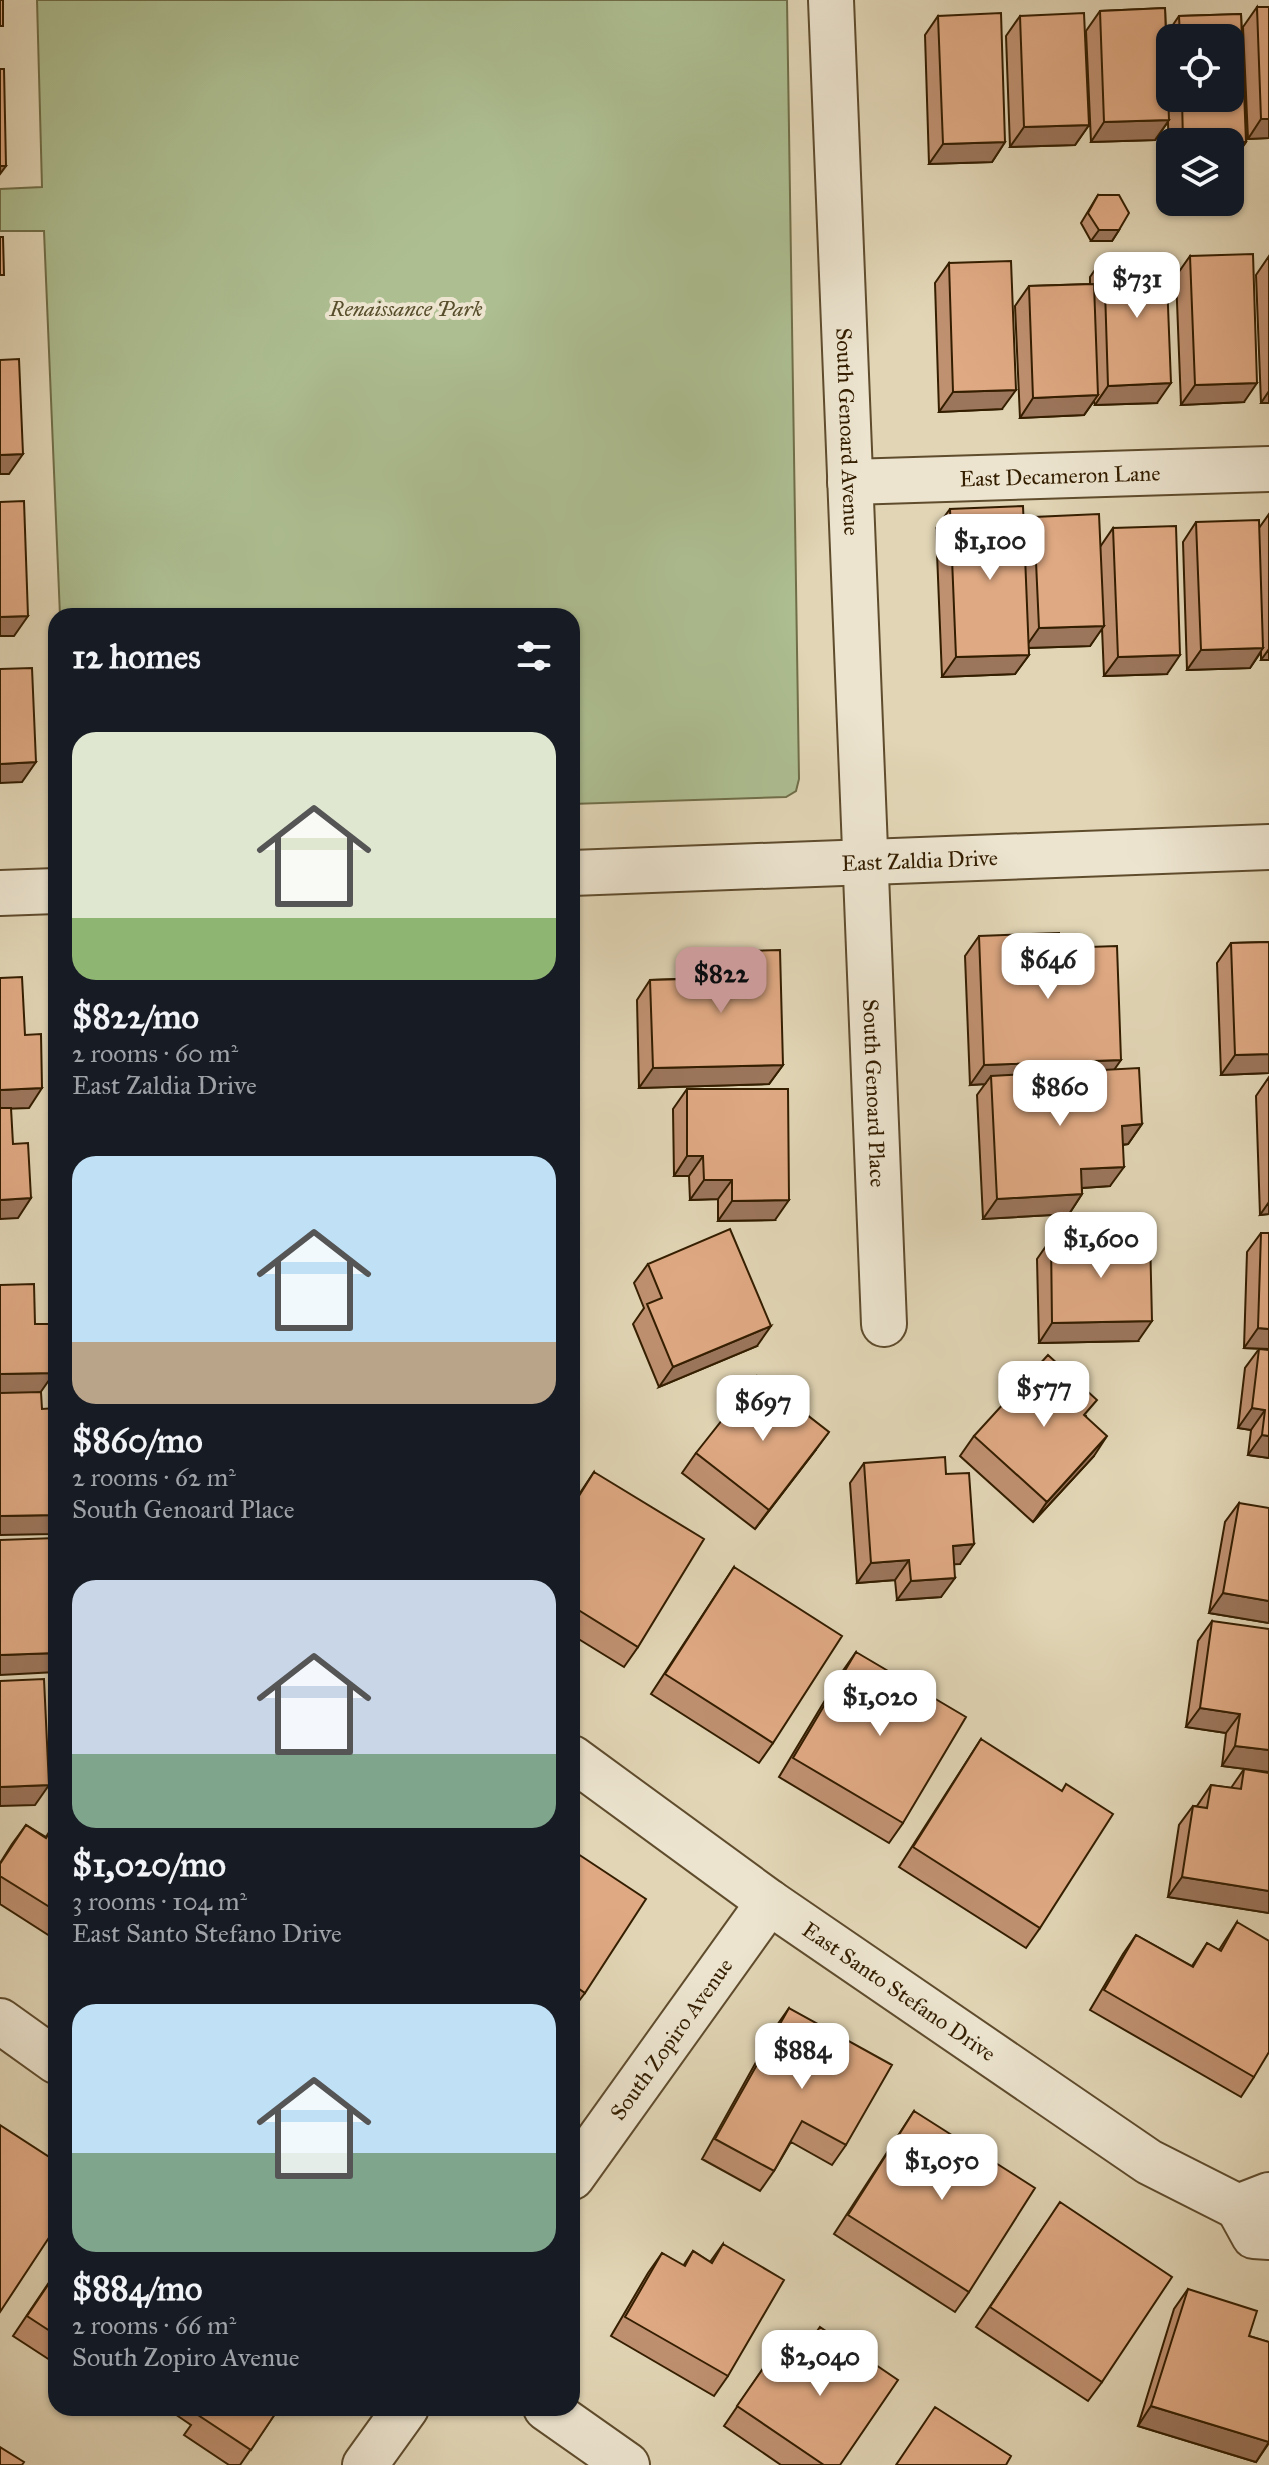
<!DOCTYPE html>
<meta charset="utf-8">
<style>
:root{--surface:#171b24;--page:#242831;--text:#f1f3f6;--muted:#9ea1a6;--accent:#c59692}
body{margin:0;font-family:"IM FELL Great Primer",serif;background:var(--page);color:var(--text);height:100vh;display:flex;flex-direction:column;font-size:30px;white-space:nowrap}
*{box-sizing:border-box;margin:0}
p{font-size:26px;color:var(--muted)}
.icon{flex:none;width:44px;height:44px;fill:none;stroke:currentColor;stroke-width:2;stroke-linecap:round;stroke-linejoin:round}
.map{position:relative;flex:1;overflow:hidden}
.side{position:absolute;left:48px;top:608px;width:532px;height:1808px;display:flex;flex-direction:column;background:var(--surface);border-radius:24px;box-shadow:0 2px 6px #0004}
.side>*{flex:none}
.buttons{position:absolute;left:1156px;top:24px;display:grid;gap:16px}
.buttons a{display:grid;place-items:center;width:88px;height:88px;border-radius:16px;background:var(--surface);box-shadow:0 2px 6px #0004;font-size:40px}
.price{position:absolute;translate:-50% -68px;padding:0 18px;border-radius:16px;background:#fff;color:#222;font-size:26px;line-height:52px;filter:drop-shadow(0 2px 4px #0008)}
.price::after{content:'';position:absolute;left:50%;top:48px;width:24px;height:18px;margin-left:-12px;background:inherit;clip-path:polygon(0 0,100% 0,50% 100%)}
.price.current{background:var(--accent);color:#111}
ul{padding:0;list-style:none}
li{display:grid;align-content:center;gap:16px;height:424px;padding:0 24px}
li span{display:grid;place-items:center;height:248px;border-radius:24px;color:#555}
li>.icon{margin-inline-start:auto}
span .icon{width:144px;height:144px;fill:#fffc;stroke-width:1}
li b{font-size:34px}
h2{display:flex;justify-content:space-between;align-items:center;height:96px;padding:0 24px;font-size:34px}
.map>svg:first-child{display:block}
.green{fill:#adbe91;stroke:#706e48;stroke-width:2}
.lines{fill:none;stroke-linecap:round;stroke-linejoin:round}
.minor-casing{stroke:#5f4c2d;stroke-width:48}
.minor{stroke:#ece4cf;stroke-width:44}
.wall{fill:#c09171;stroke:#341e00;stroke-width:2;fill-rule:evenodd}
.shaded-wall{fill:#9c765c;stroke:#341e00;stroke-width:2}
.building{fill:#dfa983;stroke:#341e00;stroke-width:2}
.labels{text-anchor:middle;stroke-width:8;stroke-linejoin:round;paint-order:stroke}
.park-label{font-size:22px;font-style:italic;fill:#584e2c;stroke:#ece4cf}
.street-label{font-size:22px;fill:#341e00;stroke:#ece4cf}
</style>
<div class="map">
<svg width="1269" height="2465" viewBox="0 0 1269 2465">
<rect width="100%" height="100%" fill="#e1d5b5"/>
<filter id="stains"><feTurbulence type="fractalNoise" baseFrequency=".0025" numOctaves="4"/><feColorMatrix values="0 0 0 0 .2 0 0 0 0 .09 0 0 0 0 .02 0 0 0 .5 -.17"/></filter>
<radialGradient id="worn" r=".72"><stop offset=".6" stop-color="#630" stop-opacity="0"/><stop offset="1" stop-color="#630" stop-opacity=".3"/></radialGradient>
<path class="green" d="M37,0h750l12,779 -3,12 -10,6 -214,7v-188h-512l-16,-385h-44v-42l42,-2z"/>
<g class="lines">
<defs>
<g id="minor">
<path id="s1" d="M831,0l53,1324"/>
<path id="s2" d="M850,482l419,-13"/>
<path id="s3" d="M572,873l697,-26"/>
<path d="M0,893l56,-2"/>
<path id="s4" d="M572,1758l197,144 380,260 89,45"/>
<path d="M0,2021l56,40"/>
<path id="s5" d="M572,2177l197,-275"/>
<path d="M1269,2195l-31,12 16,29 15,1"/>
<path d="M546,2408l81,57"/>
<path d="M365,2465l41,-57"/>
</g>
</defs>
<use href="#minor" class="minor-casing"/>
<use href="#minor" class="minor"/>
</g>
<path class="wall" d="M1257,7l12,131 -21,1 -5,-112z
M1165,8l1,27 13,-19 62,-2 5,128 -14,20h-2v-20h-60l-1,22 -1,-42 -13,18 -64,2 -5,-111 14,-20zM1170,38h60v60h-60z
M938,16l67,126 -13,20 -63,2 -4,-129z
M1020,16l69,109 -14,20 -65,2 -4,-111z
M1098,195l21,35 -7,11h-21l-10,-18z
M1190,256l54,146 -63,3 -5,-129z
M1269,256v147h-8l-5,-128z
M1104,257l53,146 -62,2 -1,-4 -10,14 -64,3 -5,-112 14,-20 61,-2v-7z
M949,263l53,146 -63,3 -4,-129z
M950,509l74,22 10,-14 66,30 13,-19 54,146 -63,2 -2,-48 -12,18 -62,2 1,7 -14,19 -73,3 -6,-149z
M1269,514v146h-8v-8l-11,16 -63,2 -4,-128 13,-20 63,6z
M979,936l80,12 56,121 27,55 -14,20 -5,1 -13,41 -28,2v6l-13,20 -86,5 -6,-124 8,-11 -15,1 -5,-129z
M1269,942v131l-48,2 -4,-112 14,-20z
M719,952l64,113 -14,19 -130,4 -2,-88 13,-20 55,-2v-6z
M1269,1077v137l-9,1 -4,-119z
M687,1089l88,131 -57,1v-22l-28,1 -1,-24h-15l-1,-67z
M1261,1233h8v116l-25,-1 3,-96z
M1051,1239l87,102 -99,2 -2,-84z
M648,1264l109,82 -98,41 -26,-63 11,-16 -10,-25z
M1259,1349l10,109 -21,-3 3,-25 -13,-2 7,-60z
M1086,1416l8,40 -61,66 -73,-66 14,-20z
M815,1451l-60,78 -73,-56 14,-20z
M864,1463l82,11 14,90h-6l-13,33 -44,3 -2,-20 -38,3 -7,-100z
M594,1472l44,175 -14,20 -52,-32v-130z
M1239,1503l30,120 -60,-10 16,-91z
M734,1567l39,176 -14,20 -108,-69z
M1212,1621l57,151 -47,-6 4,-33 -40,-6 12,-86z
M856,1652l47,171 -14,20 -110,-66 63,-105z
M981,1739l59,189 -14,20 -127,-81z
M1244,1769l25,4v140l-101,-16 11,-72 14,-19h4l14,-21 20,3z
M56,1821v119l-56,-36v-41l12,-19 14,-19 20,12z
M572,1850l13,143 -13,17z
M1237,1922l17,155 -13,20 -151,-87 33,-56 13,-19 56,31 15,-23 12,7z
M789,2008l57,137 -14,20 -41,-23 -17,29 -14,20 -58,-32 73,-131z
M914,2111l55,181 -14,20 -121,-78z
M1047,2222l55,160 -14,19 -112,-74z
M723,2244l5,132 -14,20 -103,-60 37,-63 14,-20 21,13 10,-15 17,11z
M56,2272v92l-43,-28z
M1188,2289l61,47 20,6v101l-13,19 -118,-36 36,-117z
M773,2354l67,111h-59l-57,-39z
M170,2408h109l-39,57h-11l-45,-30 7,-10 -22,-15z"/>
<path class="shaded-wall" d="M1261,119h8v19l-21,1z
M1169,120l-14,20 -64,2 13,-20z
M1089,125l-14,20 -65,2 14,-20z
M1005,142l-13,20 -63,2 14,-20z
M1246,142l-14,20h-2v-19z
M0,166h6l-6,8z
M1099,230h20l-7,11h-21z
M1171,383l-14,20 -62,2 13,-19z
M1257,383l-13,19 -63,3 14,-20z
M1016,390l-14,19 -63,3 14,-20z
M1269,391v12h-8z
M1098,395l-14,20 -64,3 13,-20z
M23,454l-14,20h-9v-19z
M28,616l-14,20h-14v-19z
M1104,626l-14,20 -65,2 14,-20z
M1263,648l-13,20 -63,2 14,-20z
M1269,649v11h-8z
M1029,655l-14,19 -73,3 14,-20z
M1180,655l-13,19 -63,2 14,-19z
M36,762l-14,20 -22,1v-19z
M1269,1054v19l-48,2 14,-20z
M1121,1060l-14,20 -116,-4 -6,8 -15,1 14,-20z
M783,1065l-14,19 -130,4 14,-20z
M42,1088l-13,20 -29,1v-19z
M1142,1124l-14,20 -20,2 14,-20z
M687,1156h16l-14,20h-15z
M1124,1167l-14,19 -43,3 14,-20z
M704,1180h28l-14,19 -28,1z
M1082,1194l-13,20 -86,5 14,-20z
M31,1198l-13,20 -18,1v-19z
M789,1200l-14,20 -57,1 14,-20z
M1269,1202v12l-9,1z
M1152,1321l-14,20 -99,2 13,-20z
M771,1326l-14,20 -98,41 14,-20z
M1258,1328l11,1v20l-25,-1z
M54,1373l-14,20 -40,1v-20z
M1252,1408l13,2 -14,20 -13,-2z
M829,1432l-14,19 -60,78 14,-19z
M1262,1435l7,1v22l-21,-3z
M1107,1436l-13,20 -61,66 14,-20z
M56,1515v12l-5,7 -51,1v-19z
M974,1544l-14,20 -21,1 14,-19z
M909,1560l-14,20 -38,3 14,-20z
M955,1578l-14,19 -44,3 14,-19z
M1223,1593l46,8v22l-60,-10z
M56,1653v19l-56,3v-20z
M1200,1708l40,6 -14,19 -40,-6z
M1235,1746l34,4v22l-47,-6z
M49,1785l-14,20 -35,1v-19z
M1182,1877l87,14v22l-101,-16z
M1151,2406l118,36 -13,20 -118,-36z"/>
<path class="building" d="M0,0h3v26h-3z
M1257,7h12v112h-8z
M1165,8l4,112 -65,2 -4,-111z
M1001,13l4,129 -62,2 -5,-128z
M1084,13l5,112 -65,2 -4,-111z
M1241,14l5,128h-63l-1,-44h48v-60h-50l-1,-22z
M0,69h4l2,97h-6z
M1098,195h21l10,18 -10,17h-20l-11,-17z
M0,237h3l1,38h-4z
M1253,254l4,129 -62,2 -5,-129z
M1166,255l5,128 -63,3 -4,-129z
M1011,261l5,129 -63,2 -4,-129z
M1094,284l4,111 -65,3 -4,-112z
M19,359l4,95 -23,1v-95z
M24,501l4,115 -28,1v-115z
M1023,506l6,149 -73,2 -6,-148z
M1099,514l5,112 -65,2 -5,-111z
M1259,520l4,128 -62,2 -5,-128z
M1176,526l4,129 -62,2 -5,-129z
M32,668l4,94 -36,2v-95z
M1059,933v15l58,-2 4,114 -137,5 -5,-129z
M1269,942v112l-34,1 -4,-112z
M780,950l3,115 -130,3 -3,-88 69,-2v-26z
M22,977l3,58 16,-1 1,54 -42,2v-112z
M1139,1068l3,56 -20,2 2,41 -43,2 1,25 -85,5 -6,-123z
M687,1089h101l1,111 -57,1v-21h-28l-1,-24h-16z
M0,1108h11l2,36 15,-1 3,55 -31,2z
M730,1229l41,97 -98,41 -26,-63 15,-6 -14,-34z
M1261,1233h8v96l-11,-1z
M1150,1237l2,84 -100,2 -1,-84z
M34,1284l1,40h18l1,49 -54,1v-89z
M1259,1349l10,1v86l-7,-1 3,-25 -13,-2z
M1048,1355l49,45 -13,15 23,21 -60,66 -73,-66z
M757,1376l72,56 -60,78 -73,-57z
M41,1392l1,17 14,-1v107l-56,1v-123z
M945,1457l1,17 23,-1 5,71 -21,2 2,32 -44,3 -2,-21 -38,3 -7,-100z
M594,1472l110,67 -66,108 -66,-41v-99z
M1239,1503l30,5v93l-46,-8z
M56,1538v115l-56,2v-115z
M734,1567l108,69 -69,107 -108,-69z
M1212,1621l57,8v121l-34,-4 5,-32 -40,-6z
M856,1652l110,65 -63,106 -110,-65z
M44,1679l5,106 -49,2v-106z
M981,1739l81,52 4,-7 47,30 -73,114 -127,-81z
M1244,1769l25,4v118l-87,-14 11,-71 14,2 4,-23 30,4z
M56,1823v88l-56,-35v-12l26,-39 20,13z
M572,1850l74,49 -61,94 -13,-9z
M1237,1922l32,19v111l-15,25 -150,-87 32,-55 57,32 14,-24 14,8z
M789,2008l103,57 -46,80 -44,-24 -28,50 -59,-32z
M914,2111l121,77 -66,104 -121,-77z
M0,2125l51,33 3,-5 2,1v73l-56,85z
M1060,2202l112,75 -70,105 -112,-75z
M723,2244l61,36 -56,96 -103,-59 37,-64 23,13 8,-15 19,12z
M56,2273v62l-29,-19z
M1188,2289l69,22 -8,25 20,6v100l-118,-36z
M820,2327l78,53 -58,85h-16l-87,-59 36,-52 19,13z
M935,2407l76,49 -5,9h-110z
M203,2408h76l-28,42 -53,-35z
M0,2447l24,15 -2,3h-22z"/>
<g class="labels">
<g class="park-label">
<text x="406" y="316">Renaissance Park</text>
</g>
<g class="street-label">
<text dy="8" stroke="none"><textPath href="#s1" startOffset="432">South Genoard Avenue</textPath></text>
<text dy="8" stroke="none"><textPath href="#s2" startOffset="210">East Decameron Lane</textPath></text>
<text dy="8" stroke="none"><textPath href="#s3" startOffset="348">East Zaldia Drive</textPath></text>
<text dy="8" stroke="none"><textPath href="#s1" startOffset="1094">South Genoard Place</textPath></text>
<text dy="8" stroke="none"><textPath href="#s4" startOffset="402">East Santo Stefano Drive</textPath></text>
<text dy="8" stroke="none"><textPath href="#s5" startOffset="170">South Zopiro Avenue</textPath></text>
</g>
</g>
<rect width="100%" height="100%" filter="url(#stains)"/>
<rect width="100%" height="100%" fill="url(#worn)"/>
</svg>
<div class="buttons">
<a><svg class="icon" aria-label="locate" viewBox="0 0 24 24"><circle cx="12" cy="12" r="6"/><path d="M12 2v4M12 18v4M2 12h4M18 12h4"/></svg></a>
<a><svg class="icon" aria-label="layers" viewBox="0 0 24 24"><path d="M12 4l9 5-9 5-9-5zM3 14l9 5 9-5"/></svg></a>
</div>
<b class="price" style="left:1137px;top:320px">$731</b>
<b class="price" style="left:990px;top:582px">$1,100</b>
<b class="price" style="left:1048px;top:1001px">$646</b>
<b class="price current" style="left:721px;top:1015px">$822</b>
<b class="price" style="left:1060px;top:1128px">$860</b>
<b class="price" style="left:1101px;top:1280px">$1,600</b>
<b class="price" style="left:1044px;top:1429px">$577</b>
<b class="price" style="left:763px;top:1443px">$697</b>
<b class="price" style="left:880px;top:1738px">$1,020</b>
<b class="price" style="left:802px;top:2091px">$884</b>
<b class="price" style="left:942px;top:2202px">$1,050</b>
<b class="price" style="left:820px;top:2398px">$2,040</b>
<section class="side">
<h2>12 homes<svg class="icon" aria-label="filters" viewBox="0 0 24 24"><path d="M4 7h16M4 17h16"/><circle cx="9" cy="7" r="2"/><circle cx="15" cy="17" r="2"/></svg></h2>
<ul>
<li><span style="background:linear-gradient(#dfe7d0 75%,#8fb573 0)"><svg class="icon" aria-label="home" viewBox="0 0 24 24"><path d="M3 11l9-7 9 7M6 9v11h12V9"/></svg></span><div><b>$822/mo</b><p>2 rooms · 60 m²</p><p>East Zaldia Drive</p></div></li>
<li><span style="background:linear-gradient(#bfe0f5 75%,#b9a48a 0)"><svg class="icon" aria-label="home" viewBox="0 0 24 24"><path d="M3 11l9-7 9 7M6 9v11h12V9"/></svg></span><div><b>$860/mo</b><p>2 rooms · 62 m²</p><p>South Genoard Place</p></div></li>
<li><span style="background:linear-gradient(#c9d6e8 70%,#7fa58c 0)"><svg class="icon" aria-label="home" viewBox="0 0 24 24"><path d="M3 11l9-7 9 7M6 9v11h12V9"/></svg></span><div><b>$1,020/mo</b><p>3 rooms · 104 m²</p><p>East Santo Stefano Drive</p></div></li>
<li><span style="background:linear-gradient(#bfe0f5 60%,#7fa58c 0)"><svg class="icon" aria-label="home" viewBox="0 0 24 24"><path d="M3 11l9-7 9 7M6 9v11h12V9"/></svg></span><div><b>$884/mo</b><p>2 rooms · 66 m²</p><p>South Zopiro Avenue</p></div></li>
</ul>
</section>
</div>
